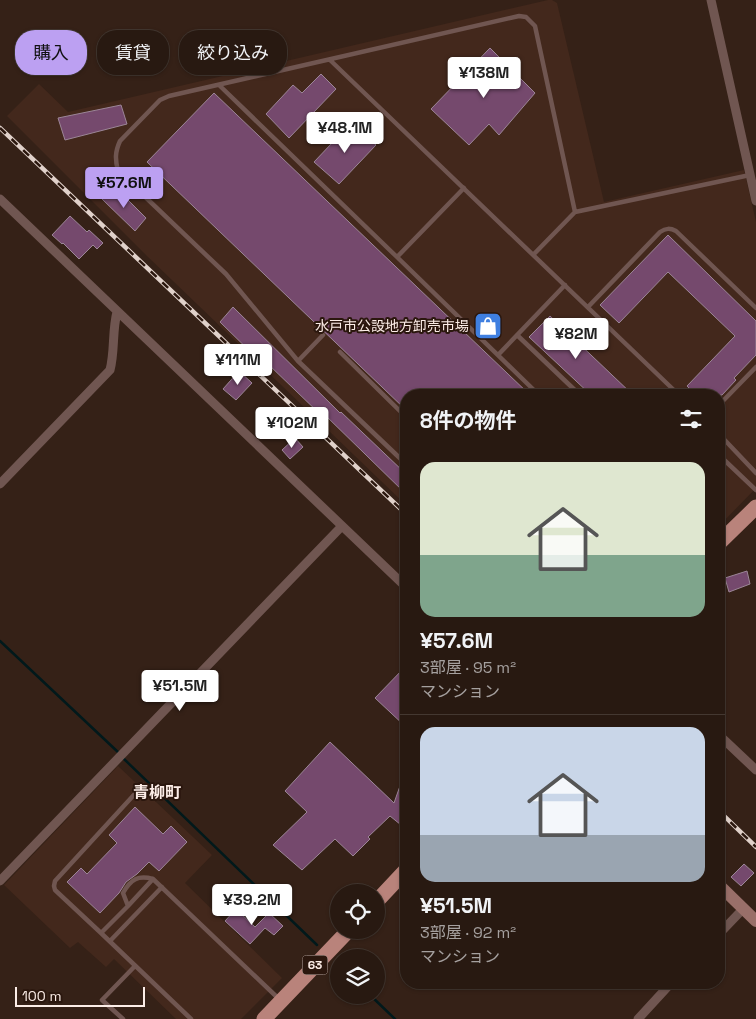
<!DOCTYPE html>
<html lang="ja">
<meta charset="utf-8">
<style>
:root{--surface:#281911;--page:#34261f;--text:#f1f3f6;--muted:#a5a09f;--line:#443831;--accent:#bca0f2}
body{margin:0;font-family:"Space Grotesk","Noto Sans JP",sans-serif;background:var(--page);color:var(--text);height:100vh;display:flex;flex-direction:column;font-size:19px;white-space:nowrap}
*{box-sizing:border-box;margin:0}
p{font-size:16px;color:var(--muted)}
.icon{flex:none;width:28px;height:28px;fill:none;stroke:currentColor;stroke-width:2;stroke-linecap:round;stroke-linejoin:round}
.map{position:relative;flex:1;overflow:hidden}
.sheet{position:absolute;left:400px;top:389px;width:325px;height:600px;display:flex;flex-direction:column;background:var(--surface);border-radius:20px;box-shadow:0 1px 4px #0004,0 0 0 1px var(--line)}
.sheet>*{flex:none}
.top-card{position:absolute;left:15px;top:30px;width:310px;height:45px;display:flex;gap:10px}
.tools{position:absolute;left:330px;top:884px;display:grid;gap:10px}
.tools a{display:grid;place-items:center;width:55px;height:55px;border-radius:50%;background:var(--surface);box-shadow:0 1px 4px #0004,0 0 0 1px var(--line);font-size:25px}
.scale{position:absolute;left:15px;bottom:12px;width:130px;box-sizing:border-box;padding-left:5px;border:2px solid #fcede7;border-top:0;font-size:14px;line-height:18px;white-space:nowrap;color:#fcede7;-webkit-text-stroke:4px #2b170e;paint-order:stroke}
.price{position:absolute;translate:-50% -42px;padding:0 11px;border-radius:5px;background:#fff;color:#222;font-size:16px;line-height:32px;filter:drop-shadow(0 1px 2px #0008)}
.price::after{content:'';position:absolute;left:50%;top:30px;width:15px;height:11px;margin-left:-8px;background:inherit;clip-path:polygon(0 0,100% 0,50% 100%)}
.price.on{background:var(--accent);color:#111}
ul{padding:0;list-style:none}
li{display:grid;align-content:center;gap:10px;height:265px;padding:0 20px}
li+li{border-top:1px solid var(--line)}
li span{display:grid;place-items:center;height:155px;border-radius:15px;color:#555}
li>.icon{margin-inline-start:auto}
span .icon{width:90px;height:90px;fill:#fffc;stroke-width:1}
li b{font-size:21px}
h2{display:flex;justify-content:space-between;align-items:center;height:60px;padding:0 20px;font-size:21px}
.pill{padding:0 18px;border-radius:20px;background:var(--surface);box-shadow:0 1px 4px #0004,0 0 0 1px var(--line);font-size:18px;line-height:45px}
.pill.on{background:var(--accent);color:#111}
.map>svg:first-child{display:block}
.built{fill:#43281c}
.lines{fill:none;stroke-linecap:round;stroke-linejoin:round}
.stream{stroke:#01191b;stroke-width:2.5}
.building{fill:#75496d;stroke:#9c8697}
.lane{stroke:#705651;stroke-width:4.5}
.street{stroke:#705651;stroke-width:9}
.secondary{stroke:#996f69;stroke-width:12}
.primary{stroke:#b9837b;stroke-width:15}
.rail-casing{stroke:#e0d1ca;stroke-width:4.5}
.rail{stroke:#2b170e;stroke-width:2.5;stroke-dasharray:8;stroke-linecap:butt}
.labels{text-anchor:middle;stroke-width:4;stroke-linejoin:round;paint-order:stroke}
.shield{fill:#2b170e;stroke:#bdada6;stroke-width:1}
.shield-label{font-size:12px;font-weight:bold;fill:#fcede7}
.poi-label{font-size:14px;fill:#fcede7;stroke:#2b170e;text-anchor:end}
.quarter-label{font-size:16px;font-weight:bold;fill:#fcede7;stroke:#2b170e}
</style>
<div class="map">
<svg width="756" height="1019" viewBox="0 0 756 1019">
<rect width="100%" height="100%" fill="#352117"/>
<path class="built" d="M548,0h4l5,3 47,199 140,-32 12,52v266l-37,38v-131h-313v110l-258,-248 -141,-141 32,-32 29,28z
M118,766l94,89 -27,28 97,95 -41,41h-65l-62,-60 -8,8 -28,-25 -8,6 -66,-63z"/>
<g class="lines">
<path class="stream" d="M0,641l119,112
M124,759l193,186
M336,963l3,3
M370,995l25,24"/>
</g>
<path class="building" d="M490,48l45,45 -36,42 -10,-11 -20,21 -38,-36z
M321,74l15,15 -47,49 -23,-24 27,-29 9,8z
M214,93l316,302h-124v15l-259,-248z
M121,105l6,19 -62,16 -7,-22z
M351,123l25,22 -37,39 -25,-22z
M115,187l31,31 -11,13 -33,-32z
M70,216l17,16 2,-2 14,13 -6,6 -4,-4 -14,14 -16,-16 -1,1 -10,-9z
M668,235l88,86v34l-22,23 2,2 -14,15h-26l-9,-9 48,-50 -67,-64 -49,51 -19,-18z
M233,307l107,106 1,-1 65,62v20l-82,-80 -2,2 -55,-53 -2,3 -45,-44z
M550,316l83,79h-42l-62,-58z
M239,371l13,12 -16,17 -13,-11z
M295,438l8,9 -13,12 -8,-9z
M747,571l3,13 -21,8 -4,-14z
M406,666v61l-31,-29z
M330,742l64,61 6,-17 6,-9v52l-16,-13 -22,21 2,2 -17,17 -18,-17 -33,31 -29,-25 34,-33 -22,-21z
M135,807l28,27 8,-8 16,16 -28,29 -10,-9 -12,12 -11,8 -7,11 -19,20 -33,-31 14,-14 6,6 30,-31 -8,-8z
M744,864l10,9 -13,13 -10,-9z
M236,909l19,18 14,-14 14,13 -9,9 -9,-7 -15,16 -25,-23z"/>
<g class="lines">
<path class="lane" d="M330,60l349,335
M219,85l178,172
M464,188l-67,69 142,138
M575,212l175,-37
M588,307l72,-75c6,-4 10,-4 16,-1l80,77
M517,335l63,60
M340,352l66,65
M498,355l67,-70
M298,361l25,-26
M719,405l37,-38
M719,434l37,39
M719,455l37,35
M399,457l7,-7
M406,464l-108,-103 -72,-87 -108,-103c-3,-12 -3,-19 2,-30l40,-41 9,-4 350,-80 7,1 9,9 40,186 -42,43
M128,906l25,-27
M101,933l-46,-43 -1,-4 1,-5 88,-96
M110,941l52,-54
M123,1019l-21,-19 33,-34
M191,1019l-90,-86 27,-27 -5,-13c8,-14 15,-18 30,-14l127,121"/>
<path class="street" d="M711,0l45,201
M0,199l406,388
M0,484l110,-114c5,-19 2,-39 7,-58
M719,735l37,35
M0,881l342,-355
M719,934l24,-25
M638,1019l34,-37"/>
<path class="secondary" d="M719,885l37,36"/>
<path class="primary" d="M719,543l37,-36
M376,902l30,-32
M264,1019l85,-89"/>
<defs>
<path id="rail" d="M0,128l406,386
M719,811l37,36"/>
</defs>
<use href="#rail" class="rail-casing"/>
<use href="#rail" class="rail"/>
</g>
<defs>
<symbol id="shop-square" viewBox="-11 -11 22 22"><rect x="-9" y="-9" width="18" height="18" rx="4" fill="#3f7fe0" stroke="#2b170e"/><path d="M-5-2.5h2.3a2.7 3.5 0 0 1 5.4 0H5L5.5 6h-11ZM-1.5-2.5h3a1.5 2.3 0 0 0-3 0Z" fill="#fff"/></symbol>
</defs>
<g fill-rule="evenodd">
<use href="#shop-square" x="472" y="310" width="32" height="32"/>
</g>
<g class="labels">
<rect class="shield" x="302.5" y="955.5" width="25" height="19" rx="4"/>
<g class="shield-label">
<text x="315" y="969">63</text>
</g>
<g class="poi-label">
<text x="469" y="331">水戸市公設地方卸売市場</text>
</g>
<g class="quarter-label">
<text x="157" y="798">青柳町</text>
</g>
</g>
</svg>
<div class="tools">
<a><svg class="icon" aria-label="locate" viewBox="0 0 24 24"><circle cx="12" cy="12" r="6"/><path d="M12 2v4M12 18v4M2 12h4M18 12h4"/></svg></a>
<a><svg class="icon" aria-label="layers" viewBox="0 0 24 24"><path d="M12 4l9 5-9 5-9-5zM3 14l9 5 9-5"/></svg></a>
</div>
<div class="scale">100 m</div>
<b class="price" style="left:484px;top:99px">¥138M</b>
<b class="price" style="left:345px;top:154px">¥48.1M</b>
<b class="price on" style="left:124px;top:209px">¥57.6M</b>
<b class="price" style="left:576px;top:360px">¥82M</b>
<b class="price" style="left:238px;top:386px">¥111M</b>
<b class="price" style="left:292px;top:449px">¥102M</b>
<b class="price" style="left:180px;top:712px">¥51.5M</b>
<b class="price" style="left:252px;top:926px">¥39.2M</b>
<div class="top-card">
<a class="pill on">購入</a>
<a class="pill">賃貸</a>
<a class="pill">絞り込み</a>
</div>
<section class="sheet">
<h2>8件の物件<svg class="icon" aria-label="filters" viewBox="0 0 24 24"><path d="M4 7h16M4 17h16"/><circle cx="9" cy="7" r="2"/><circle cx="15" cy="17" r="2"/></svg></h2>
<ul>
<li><span style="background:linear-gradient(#dfe7d0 60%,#7fa58c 0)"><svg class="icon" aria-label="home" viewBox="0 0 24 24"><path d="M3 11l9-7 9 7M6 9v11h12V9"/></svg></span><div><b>¥57.6M</b><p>3部屋 · 95 m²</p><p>マンション</p></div></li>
<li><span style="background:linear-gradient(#c9d6e8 70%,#9aa5b1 0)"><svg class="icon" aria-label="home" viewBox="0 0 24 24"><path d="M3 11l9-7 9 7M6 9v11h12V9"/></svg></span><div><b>¥51.5M</b><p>3部屋 · 92 m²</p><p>マンション</p></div></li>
</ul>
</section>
</div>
